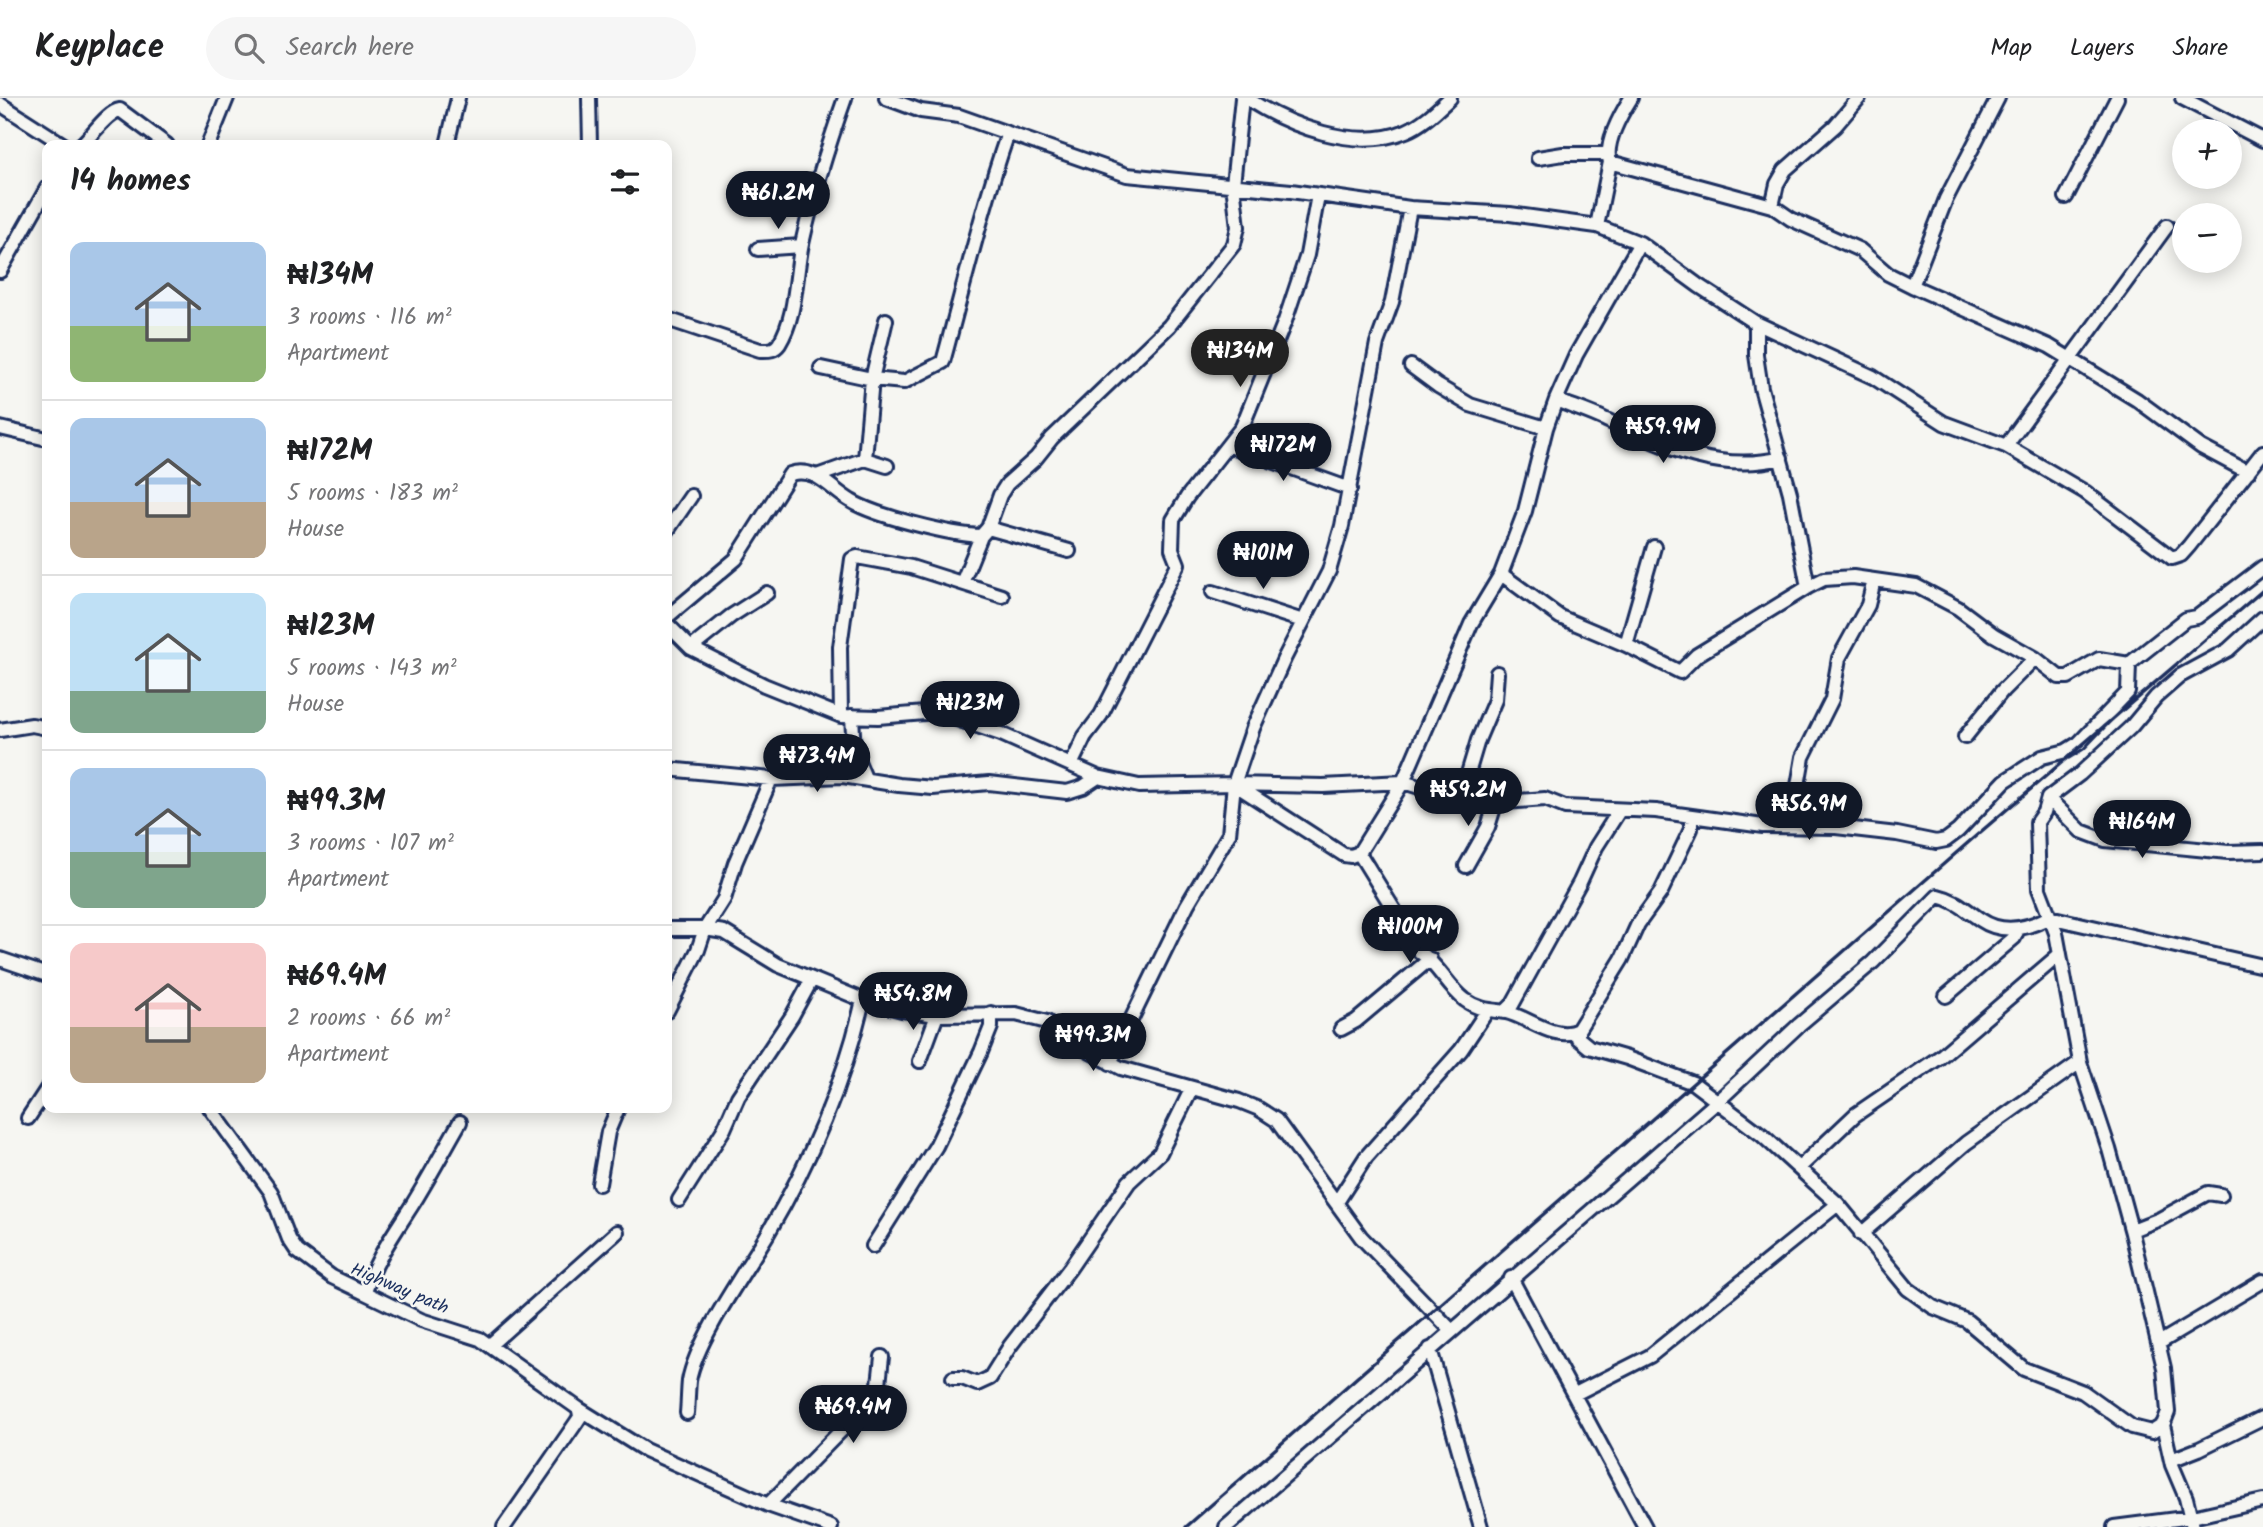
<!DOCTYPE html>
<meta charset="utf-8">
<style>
:root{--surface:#fff;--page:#f6f6f6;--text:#202124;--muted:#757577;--line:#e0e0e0;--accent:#111827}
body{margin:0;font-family:Kalam,sans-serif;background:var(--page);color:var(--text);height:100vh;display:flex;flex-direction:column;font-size:26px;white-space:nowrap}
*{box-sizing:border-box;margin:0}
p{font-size:23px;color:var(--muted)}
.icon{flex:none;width:38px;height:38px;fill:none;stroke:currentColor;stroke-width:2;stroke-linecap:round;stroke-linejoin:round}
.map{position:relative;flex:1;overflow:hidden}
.side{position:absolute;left:42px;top:42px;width:630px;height:973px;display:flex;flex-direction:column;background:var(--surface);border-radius:14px;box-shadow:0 4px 18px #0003}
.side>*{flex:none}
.controls{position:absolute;left:2172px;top:21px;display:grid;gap:14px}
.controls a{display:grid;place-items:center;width:70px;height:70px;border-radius:50%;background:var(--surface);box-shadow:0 4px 18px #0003;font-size:35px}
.price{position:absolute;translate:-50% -60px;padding:0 16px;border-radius:24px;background:var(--accent);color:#fff;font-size:23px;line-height:46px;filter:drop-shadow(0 2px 4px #0008)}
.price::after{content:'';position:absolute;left:50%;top:42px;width:21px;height:16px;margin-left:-10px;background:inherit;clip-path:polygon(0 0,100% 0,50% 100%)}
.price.current{background:#222;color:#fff}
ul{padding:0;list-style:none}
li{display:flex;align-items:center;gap:21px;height:175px;padding:0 28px}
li+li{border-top:2px solid var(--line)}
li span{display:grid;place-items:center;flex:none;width:196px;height:140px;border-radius:14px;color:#555}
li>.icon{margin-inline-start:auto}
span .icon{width:84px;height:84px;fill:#fffc;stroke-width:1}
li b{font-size:30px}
h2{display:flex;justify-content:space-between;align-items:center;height:84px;padding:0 28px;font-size:30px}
header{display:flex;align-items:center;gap:42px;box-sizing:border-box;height:98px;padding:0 35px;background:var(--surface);border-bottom:2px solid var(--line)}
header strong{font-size:33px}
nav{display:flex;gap:38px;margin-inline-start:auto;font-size:24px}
.search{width:490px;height:63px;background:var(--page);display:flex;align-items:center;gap:18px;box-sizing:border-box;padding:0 24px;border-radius:38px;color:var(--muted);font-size:26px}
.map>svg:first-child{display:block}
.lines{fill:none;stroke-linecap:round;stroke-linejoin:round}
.minor-casing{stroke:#1b2f5e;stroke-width:18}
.minor{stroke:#f6f6f2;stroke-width:12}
.rail{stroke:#1b2f5e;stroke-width:3.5}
.labels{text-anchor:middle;stroke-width:5;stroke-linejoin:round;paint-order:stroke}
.street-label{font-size:18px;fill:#1b2f5e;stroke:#f6f6f2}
</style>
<header>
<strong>Keyplace</strong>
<div class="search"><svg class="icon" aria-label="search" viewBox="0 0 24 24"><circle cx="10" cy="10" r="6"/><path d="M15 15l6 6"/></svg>Search here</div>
<nav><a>Map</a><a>Layers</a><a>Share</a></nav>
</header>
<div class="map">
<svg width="2263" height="1429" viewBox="0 0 2263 1429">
<rect width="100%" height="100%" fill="#f6f6f2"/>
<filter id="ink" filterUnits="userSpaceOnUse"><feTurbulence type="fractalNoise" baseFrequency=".0143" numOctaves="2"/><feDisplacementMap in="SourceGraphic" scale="14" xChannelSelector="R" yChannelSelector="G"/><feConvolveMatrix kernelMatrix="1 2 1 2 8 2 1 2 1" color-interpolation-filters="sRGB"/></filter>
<g filter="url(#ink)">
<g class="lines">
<defs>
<path id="minor" d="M589,0l1,47
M886,0l35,13 38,5 168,59 164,16 119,17 100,6 87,12 43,17 59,43 57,37 117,54 71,46 62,23 79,46 87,66 9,-3 8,-9 74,-94
M1246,0c43,28 109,54 160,33 17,-7 31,-21 44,-33
M2182,0l81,42
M0,6l64,41
M81,47c12,-10 26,-33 39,-35l47,35
M208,47l19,-47
M447,47l11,-47
M1538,60l25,-4h44
M1610,64l162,44 19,13 69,31 28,24 24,12 137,60 88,54 64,47 47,25
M2066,99l51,-99
M1772,108l5,-22 8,-14 50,-44 24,-28
M1597,128l13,-64c-6,-18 11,-48 21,-64
M758,151l43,-3
M0,173l47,-83
M1912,188l34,-87 52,-101
M667,221l93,31c8,0 14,1 19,-6 18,-29 16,-68 23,-100 11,-50 26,-98 43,-146
M886,222l-14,59 32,3 39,-20c21,-77 39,-154 65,-229
M1756,225v32l5,33 29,105 18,94
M1411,268l27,20 32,19 76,23
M821,270l51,11 -7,80
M1556,302c17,7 34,12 50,20 56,26 112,54 175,38
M0,330l47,11
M1228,347l122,44
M2006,348l161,-220
M817,378l48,-17 22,7
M988,430l81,23
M667,433l24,-35
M1501,476l59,43 66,28 54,27 17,-17 111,-68 16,-8 29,-2 63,9 42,22 36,27 41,23 24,19h9l31,-18 30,5
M962,485l19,-47
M1213,494l90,29
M667,519l69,-58 54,-85c26,-8 40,15 61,27 24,15 101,34 130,35l7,-8 12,-33 7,-11 29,-26 16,-20 117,-112 65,-82 4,-17 -5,-42 9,-87
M667,526l24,24 73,37 77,31 37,1 58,-5 65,22 97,43 41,9 95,-2 89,2 80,-4 39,12 33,5 31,3 39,-3 20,8 91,4 107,15 73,1 61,7 39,8 10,-2 12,-9 47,-50 37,-24 24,-6 13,-8 49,-51 1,-28 57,-45 11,-2 66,-50
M1626,547l28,-98
M691,550l40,-32 36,-23
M841,618l-1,-69 12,-88 5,-2 54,10 91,29
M852,618l2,36 11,26
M0,632l32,-5 15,3
M1965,639l37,-46 33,-33
M1071,667l14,-29 16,-21 77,-151 -6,-15 1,-29 14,-23 55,-70 43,-106 22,-66 11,-60
M667,671l104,10 72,-3 56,9 34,3 56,-5 78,9 16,-5 15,-10
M1234,686l110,71 7,1 8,-3 44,-71 68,-158 30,-50 24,-63 21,-83 10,-28 20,-45 64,-112
M1461,699l17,-57 17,-40 2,-27
M2048,700l33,33 24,9 123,12 35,-1
M1804,727l-8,-28 7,-40 29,-58 7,-41 29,-53 6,-25
M1359,755l61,99c18,13 28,35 45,48 14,10 25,10 41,12 22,5 50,30 72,18l44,-71 16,-35 23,-32 30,-63v-12
M1466,768l22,-39 8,-26
M667,831h38l19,3 54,33 85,35 39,10 35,5 79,-1 31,8 32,24 42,22 118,33 20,8 17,11 85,117 90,93
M0,861l47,16
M1946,898l68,-58 4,-9
M667,913l31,-61 7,-21 19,-30 11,-36 36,-84
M1505,914l7,-7 68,-123 16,-35 23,-36
M1341,931l15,-8 74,-62
M1578,932v8l11,9 38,11 66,25 69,52 76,69 70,85 25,18 34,14 57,48 59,23 49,35 20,5 11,-7
M920,963l17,-46
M1110,965l77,-158 42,-71 5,-50 19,-56 31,-69 45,-88 13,-45 35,-183 15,-41 18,-94
M210,1010l61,84 18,47 8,12 35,26 89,43 59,19 99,70 66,41 123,55 63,22
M28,1020l19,-29
M1799,1070l56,-53 85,-58 120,-103
M599,1086l9,-52 10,-24
M679,1102l45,-71 14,-32 54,-81 20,-37
M1337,1104l29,-45 95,-107 26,-39
M2132,1132l28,-11 48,-26 13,2
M1861,1136l105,-91 114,-81
M873,1148l63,-100 45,-94 10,-25v-14
M1511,1180l134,249
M365,1194c11,-34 30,-60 49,-90 16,-26 31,-54 46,-80
M2159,1245l104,-62
M490,1247l127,-113
M1430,1251l51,178
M953,1280h9l15,6 13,-6 20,-32 60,-78 59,-86 31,-29 32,-65
M1575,1296l75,-38 188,-152
M687,1315c1,-11 1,-22 2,-32 7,-41 56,-109 78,-146 43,-73 77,-152 96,-235
M2171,1362l28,-11 63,-31
M768,1407l110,-112 4,-36
M504,1429l72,-104 4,-6 -1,-8
M1226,1429l492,-426 81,-76 74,-63 65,-66c18,4 28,14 43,24 22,15 48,8 68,-3l214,49
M2114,1429l78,-10 71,-16
M2193,1429l-7,-29 -14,-33 -9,-40 5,-13 -4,-44 -32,-135 -23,-84 -29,-87 -24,-129 -17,-44 -2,-67 7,-10 4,-14 32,-24 51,-47 25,-30 24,-21 48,-26 35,-32"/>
</defs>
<use href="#minor" class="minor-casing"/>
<use href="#minor" class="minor"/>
<path class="rail" d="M1186,1429l784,-686 293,-251"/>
</g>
</g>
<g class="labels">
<g class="street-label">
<text transform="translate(400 1190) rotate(23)" y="6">Highway path</text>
</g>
</g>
</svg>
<div class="controls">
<a>+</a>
<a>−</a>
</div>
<b class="price" style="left:778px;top:133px">₦61.2M</b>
<b class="price current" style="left:1240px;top:291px">₦134M</b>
<b class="price" style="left:1663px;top:367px">₦59.9M</b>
<b class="price" style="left:1283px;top:385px">₦172M</b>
<b class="price" style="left:1263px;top:493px">₦101M</b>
<b class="price" style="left:970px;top:643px">₦123M</b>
<b class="price" style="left:817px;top:696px">₦73.4M</b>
<b class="price" style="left:1468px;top:730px">₦59.2M</b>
<b class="price" style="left:1809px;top:744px">₦56.9M</b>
<b class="price" style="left:2142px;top:762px">₦164M</b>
<b class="price" style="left:1410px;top:867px">₦100M</b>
<b class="price" style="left:913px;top:934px">₦54.8M</b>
<b class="price" style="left:1093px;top:975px">₦99.3M</b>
<b class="price" style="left:853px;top:1347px">₦69.4M</b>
<section class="side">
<h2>14 homes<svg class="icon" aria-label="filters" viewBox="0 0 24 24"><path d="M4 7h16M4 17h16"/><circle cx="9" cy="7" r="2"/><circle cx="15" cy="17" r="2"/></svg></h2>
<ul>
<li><span style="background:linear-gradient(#a9c7e8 60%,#8fb573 0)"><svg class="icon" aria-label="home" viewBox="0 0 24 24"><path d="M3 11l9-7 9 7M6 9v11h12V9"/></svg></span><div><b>₦134M</b><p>3 rooms · 116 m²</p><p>Apartment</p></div></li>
<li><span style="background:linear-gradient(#a9c7e8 60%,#b9a48a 0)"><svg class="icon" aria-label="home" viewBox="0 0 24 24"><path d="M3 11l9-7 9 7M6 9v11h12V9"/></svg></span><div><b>₦172M</b><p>5 rooms · 183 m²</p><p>House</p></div></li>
<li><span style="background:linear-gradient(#bfe0f5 70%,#7fa58c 0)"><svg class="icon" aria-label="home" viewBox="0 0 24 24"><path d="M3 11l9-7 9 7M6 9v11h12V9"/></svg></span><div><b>₦123M</b><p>5 rooms · 143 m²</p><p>House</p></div></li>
<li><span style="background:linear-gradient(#a9c7e8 60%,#7fa58c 0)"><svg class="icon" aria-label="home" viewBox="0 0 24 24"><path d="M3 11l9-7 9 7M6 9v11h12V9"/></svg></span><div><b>₦99.3M</b><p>3 rooms · 107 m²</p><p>Apartment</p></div></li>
<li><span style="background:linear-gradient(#f6c9c9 60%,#b9a48a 0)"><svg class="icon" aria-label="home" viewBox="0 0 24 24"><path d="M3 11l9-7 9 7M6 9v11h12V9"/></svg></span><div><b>₦69.4M</b><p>2 rooms · 66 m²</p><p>Apartment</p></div></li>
</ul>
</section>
</div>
